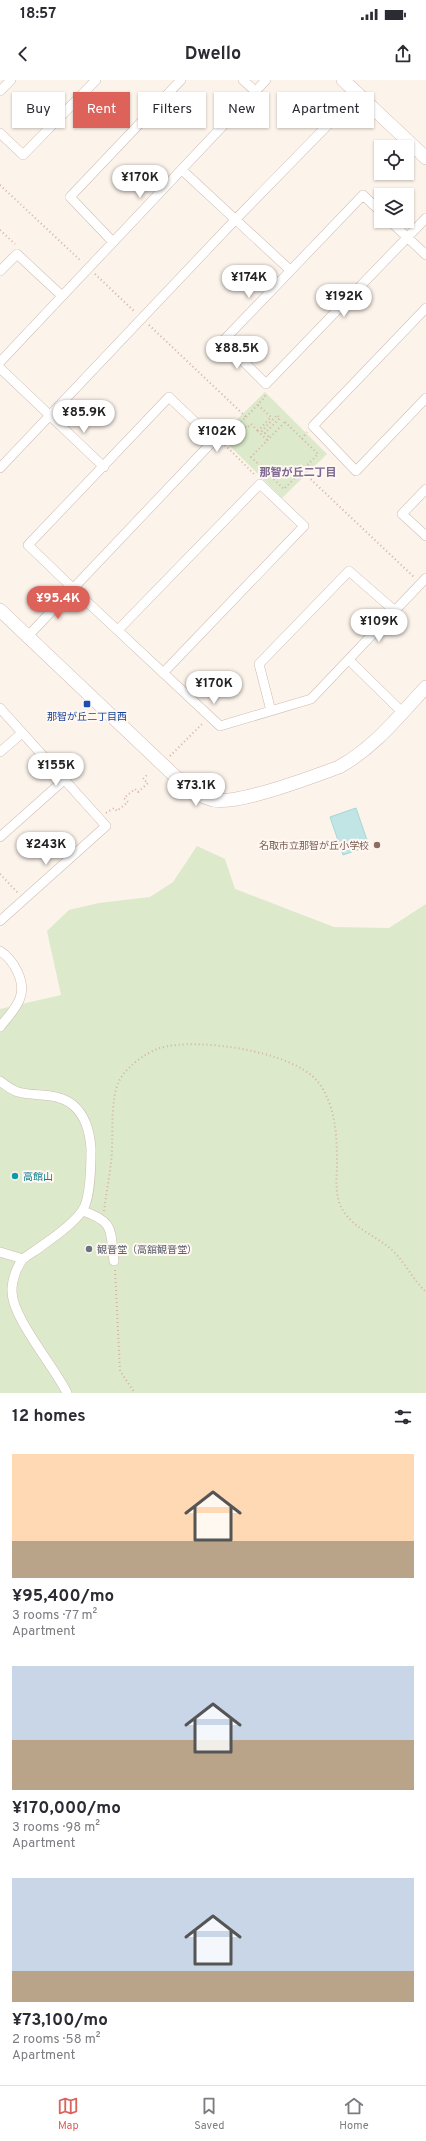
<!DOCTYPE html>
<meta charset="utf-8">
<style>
:root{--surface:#fff;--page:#f2f2f3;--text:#2b2b33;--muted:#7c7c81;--line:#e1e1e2;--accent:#dc625a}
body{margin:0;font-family:Overpass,"Noto Sans JP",sans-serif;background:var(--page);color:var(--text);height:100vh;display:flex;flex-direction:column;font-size:15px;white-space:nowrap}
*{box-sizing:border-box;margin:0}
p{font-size:13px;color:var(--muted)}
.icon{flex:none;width:22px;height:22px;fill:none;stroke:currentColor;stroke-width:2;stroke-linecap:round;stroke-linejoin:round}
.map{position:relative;height:1313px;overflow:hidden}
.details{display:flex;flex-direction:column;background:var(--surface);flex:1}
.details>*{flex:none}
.banner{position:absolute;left:12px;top:12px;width:402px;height:36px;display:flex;gap:8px}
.buttons{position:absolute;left:374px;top:60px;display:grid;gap:8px}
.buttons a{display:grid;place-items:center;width:40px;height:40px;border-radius:0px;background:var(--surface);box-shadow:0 1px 3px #0004;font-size:20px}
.price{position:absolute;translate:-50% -34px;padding:0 9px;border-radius:14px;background:#fff;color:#222;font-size:13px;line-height:26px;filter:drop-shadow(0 1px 2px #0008)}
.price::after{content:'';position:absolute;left:50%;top:24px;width:12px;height:9px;margin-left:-6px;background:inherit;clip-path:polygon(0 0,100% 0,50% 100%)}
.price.current{background:var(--accent);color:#fff}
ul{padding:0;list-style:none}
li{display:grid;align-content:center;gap:8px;height:212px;padding:0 12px}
li span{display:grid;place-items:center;height:124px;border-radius:0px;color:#555}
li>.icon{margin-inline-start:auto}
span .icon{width:72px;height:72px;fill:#fffc;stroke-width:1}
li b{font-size:17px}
h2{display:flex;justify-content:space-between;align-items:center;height:48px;padding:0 12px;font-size:17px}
.pill{padding:0 14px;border-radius:0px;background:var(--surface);box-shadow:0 1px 3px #0004;font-size:14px;line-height:36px}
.pill.current{background:var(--accent);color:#fff}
.status{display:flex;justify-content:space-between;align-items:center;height:28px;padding:0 20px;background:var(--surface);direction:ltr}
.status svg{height:11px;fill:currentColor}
header{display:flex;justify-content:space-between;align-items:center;height:52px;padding:0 12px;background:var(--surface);font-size:18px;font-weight:700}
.menu{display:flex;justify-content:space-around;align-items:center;height:56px;border-top:1px solid var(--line);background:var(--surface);font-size:11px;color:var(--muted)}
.menu a{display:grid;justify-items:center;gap:2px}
.menu .current{color:var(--accent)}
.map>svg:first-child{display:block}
.green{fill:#dce9ca}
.water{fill:#c0e5e4;stroke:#a7d6d6}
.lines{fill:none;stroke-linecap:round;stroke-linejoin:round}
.street-casing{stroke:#d0bcb3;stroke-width:10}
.secondary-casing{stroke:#d3bbb1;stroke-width:14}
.path{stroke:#d5b2a7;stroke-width:2;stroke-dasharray:1 3;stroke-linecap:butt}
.street{stroke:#fff;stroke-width:9}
.secondary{stroke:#fff;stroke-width:13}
.transit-dot{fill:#1a4fb4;stroke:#fef7f2;stroke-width:1.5}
.education-dot{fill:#8d6e63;stroke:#fef7f2;stroke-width:1.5}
.culture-dot{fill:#0f9aa8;stroke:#fef7f2;stroke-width:1.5}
.worship-dot{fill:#6b7280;stroke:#fef7f2;stroke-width:1.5}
.labels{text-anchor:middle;stroke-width:4;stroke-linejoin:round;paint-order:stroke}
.transit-label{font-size:10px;fill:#164399;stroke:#fef7f2}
.education-label{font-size:10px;fill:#785e54;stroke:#fef7f2;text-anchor:end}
.culture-label{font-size:10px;fill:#0d838f;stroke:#fef7f2;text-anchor:start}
.worship-label{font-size:10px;fill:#5b616d;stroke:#fef7f2;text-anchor:start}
.neighbourhood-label{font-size:11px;font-weight:bold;fill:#7c6791;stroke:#fef7f2}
</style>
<div class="status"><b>18:57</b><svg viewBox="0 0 49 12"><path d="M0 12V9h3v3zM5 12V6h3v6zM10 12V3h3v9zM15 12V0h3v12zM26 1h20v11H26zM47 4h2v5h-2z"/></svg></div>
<header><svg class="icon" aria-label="back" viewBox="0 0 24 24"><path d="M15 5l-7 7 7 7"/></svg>Dwello<svg class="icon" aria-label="share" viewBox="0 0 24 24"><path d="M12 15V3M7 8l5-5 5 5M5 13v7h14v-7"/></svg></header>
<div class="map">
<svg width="426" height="1313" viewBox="0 0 426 1313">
<rect width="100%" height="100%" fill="#fcf3eb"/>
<path class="green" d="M265,312l62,62 -45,44 -62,-62z
M197,766l28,13 10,30 99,38 55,1 37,-24v489h-426v-384l61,-14 -14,-64 22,-21 30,-7 51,-6 23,-15z"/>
<path class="water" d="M356,728l13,38 -26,9 -13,-38z"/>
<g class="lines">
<defs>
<path id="street" d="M243,0l12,11
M0,11l11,-11
M0,53l23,22 73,-75
M182,90l108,100
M381,132l-18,-17 -140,146 43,43 160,-166
M390,141l36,34
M113,162l-43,-45 111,-117
M0,191l17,-17 45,42
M426,228l-113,118 43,45 70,-73
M0,282l266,-282
M0,288l104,99
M0,388l236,-249 122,-125
M426,409l-24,25 24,22
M118,550l142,-146 44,42 -141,147
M28,556l186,-196 -45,-43 -141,148 54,52 138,129 91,-27 115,-121
M349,580l53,52
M0,628l106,118 -106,95
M271,631l-12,-47 90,-93 46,40
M0,672l22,-19
M0,757l64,-57
M0,871c14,9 26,31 20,47 -3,10 -14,21 -20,29
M0,1001c5,4 12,9 18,11 19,5 39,0 55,13 13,11 17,28 18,44 0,15 0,50 -9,62 -9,13 -26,25 -39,34 -6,5 -14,9 -20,14 -6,7 -11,21 -11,31 -1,27 42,76 55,103
M83,1131c32,11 27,19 31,50
M0,1172l23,7"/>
<path id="secondary" d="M343,0l83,78
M0,530l179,170c10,9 21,17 34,20 26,5 99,-23 126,-33 35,-19 60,-51 87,-80"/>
</defs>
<use href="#street" class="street-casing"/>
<use href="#secondary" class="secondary-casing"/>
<path class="path" d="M0,105l81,76
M0,150l15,14
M95,194l40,38
M149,245l97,92 -17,17 -6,3
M258,325l13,12 -13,14 2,2
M246,337l19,-20v-4
M285,342l33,32 -34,35 -33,-32z
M236,347l4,3 4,-4 3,2 4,-4 7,7
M302,359l5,-7
M267,360l-7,-7 17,-18 3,3 -15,15 5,5
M222,362l34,34
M302,391l112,106
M170,676l33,-33
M106,733l8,-5 3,3 11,-9 -4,-4 11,-9 3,3 10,-9 -5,-4 4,-4
M0,794l18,19
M104,1131c2,-16 5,-32 7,-48 3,-24 -2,-63 9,-84 8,-13 25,-26 40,-31 36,-11 134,3 158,34 19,25 19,57 19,87 -1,11 -1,22 2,33 10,27 37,32 55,50 12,12 19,28 32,40
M115,1190l5,101 15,22"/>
<use href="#street" class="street"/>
<use href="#secondary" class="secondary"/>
</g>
<rect class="transit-dot" x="83" y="620" width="8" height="8" rx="2"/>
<circle class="education-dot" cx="377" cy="765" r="4"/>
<circle class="culture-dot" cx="15" cy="1096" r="4"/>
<circle class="worship-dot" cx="89" cy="1169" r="4"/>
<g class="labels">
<g class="transit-label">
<text x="87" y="640">那智が丘二丁目西</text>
</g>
<g class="education-label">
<text x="369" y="769">名取市立那智が丘小学校</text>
</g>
<g class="culture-label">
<text x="23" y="1100">高館山</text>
</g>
<g class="worship-label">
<text x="97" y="1173">観音堂（高舘観音堂）</text>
</g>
<g class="neighbourhood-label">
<text x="298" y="396">那智が丘二丁目</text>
</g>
</g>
</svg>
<div class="buttons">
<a><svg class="icon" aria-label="locate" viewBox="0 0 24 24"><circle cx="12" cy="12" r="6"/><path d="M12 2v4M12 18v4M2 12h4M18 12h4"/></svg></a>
<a><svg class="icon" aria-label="layers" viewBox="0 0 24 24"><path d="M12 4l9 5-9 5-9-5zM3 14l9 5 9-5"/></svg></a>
</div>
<b class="price" style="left:140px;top:119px">¥170K</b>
<b class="price" style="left:249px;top:219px">¥174K</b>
<b class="price" style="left:344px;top:238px">¥192K</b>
<b class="price" style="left:237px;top:290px">¥88.5K</b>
<b class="price" style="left:84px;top:354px">¥85.9K</b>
<b class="price" style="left:217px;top:373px">¥102K</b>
<b class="price current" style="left:58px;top:540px">¥95.4K</b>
<b class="price" style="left:379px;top:563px">¥109K</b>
<b class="price" style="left:214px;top:625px">¥170K</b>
<b class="price" style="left:56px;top:707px">¥155K</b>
<b class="price" style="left:196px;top:727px">¥73.1K</b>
<b class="price" style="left:46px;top:786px">¥243K</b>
<div class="banner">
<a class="pill">Buy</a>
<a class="pill current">Rent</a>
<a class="pill">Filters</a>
<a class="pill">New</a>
<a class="pill">Apartment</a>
</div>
</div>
<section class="details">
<h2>12 homes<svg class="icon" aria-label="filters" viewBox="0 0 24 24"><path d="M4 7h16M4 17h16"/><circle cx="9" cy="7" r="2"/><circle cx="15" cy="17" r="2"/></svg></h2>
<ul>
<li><span style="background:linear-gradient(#ffd9b3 70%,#b9a48a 0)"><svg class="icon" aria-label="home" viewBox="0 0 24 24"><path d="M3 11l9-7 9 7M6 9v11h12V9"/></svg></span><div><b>¥95,400/mo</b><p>3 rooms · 77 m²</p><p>Apartment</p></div></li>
<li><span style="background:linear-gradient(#c9d6e8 60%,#b9a48a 0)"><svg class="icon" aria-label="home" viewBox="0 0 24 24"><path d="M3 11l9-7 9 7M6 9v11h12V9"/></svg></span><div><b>¥170,000/mo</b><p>3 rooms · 98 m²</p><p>Apartment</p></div></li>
<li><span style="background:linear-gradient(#c9d6e8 75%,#b9a48a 0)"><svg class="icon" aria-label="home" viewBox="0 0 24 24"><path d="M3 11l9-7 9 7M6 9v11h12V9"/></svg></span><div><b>¥73,100/mo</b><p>2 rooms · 58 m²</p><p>Apartment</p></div></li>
</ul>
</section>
<nav class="menu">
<a class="current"><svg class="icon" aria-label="map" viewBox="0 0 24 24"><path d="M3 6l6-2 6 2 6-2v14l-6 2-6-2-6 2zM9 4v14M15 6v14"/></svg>Map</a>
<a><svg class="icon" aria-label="saved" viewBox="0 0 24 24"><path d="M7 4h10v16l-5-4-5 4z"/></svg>Saved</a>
<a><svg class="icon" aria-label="home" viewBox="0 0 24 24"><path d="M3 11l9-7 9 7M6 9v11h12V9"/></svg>Home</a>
</nav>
